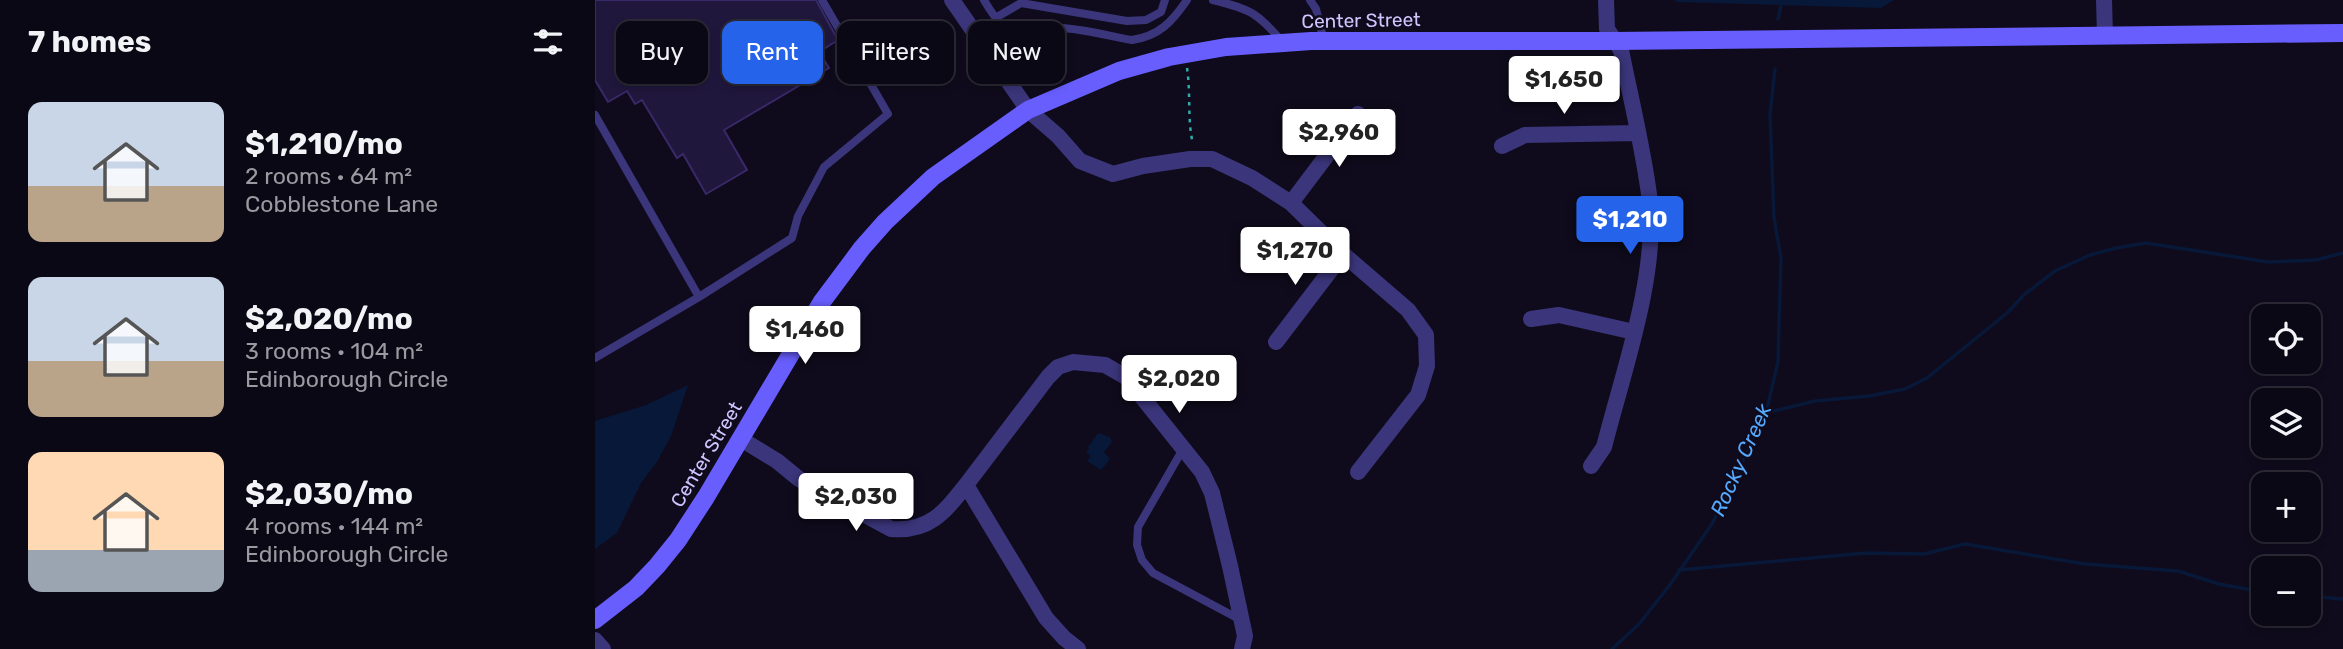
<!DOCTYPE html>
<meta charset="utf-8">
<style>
:root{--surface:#0b0815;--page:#191622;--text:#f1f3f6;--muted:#9a9aa0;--line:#2b2934;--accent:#2563eb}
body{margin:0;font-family:Rubik,sans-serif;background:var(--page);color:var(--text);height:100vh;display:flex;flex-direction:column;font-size:26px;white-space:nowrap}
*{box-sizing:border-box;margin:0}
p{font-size:23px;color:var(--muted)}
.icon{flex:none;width:38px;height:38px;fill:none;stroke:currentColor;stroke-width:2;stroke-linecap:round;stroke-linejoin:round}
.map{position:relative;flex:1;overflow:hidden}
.details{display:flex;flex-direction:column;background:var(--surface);width:595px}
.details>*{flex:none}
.banner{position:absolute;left:21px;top:21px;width:665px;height:63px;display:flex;gap:14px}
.buttons{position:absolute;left:1656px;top:304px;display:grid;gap:14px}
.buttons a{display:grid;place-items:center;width:70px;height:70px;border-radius:14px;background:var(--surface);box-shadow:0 4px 10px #0003,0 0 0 2px var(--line);font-size:35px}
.price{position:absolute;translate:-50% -60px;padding:0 16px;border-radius:7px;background:#fff;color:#222;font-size:23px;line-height:46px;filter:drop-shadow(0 2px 4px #0008)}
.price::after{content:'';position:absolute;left:50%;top:42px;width:21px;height:16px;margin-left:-10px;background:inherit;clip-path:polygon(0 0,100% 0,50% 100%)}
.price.active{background:var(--accent);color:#fff}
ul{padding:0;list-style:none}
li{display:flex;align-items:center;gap:21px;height:175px;padding:0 28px}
li span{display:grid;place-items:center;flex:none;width:196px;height:140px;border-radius:14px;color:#555}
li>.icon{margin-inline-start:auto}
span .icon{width:84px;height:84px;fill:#fffc;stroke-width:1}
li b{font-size:30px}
h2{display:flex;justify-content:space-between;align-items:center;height:84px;padding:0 28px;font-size:30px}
.chip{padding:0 24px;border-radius:14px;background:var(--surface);box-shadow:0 4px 10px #0003,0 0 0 2px var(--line);font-size:24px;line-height:63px}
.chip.active{background:var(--accent);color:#fff}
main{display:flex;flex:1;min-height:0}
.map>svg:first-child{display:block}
.water{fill:#081838}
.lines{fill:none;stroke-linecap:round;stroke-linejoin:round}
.stream{stroke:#081838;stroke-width:3.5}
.building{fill:#20173d;stroke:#382969;stroke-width:2}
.path{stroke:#2dacaa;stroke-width:2.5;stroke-dasharray:3.5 5;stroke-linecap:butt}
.lane{stroke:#3b367b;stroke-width:8}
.street{stroke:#3b367b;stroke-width:16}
.secondary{stroke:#685efe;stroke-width:18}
.labels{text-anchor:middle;stroke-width:5;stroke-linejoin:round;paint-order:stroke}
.street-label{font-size:19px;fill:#cfc6ff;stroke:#0f0b1c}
.water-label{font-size:21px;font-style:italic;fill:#55a9fe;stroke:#0f0b1c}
</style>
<main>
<section class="details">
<h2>7 homes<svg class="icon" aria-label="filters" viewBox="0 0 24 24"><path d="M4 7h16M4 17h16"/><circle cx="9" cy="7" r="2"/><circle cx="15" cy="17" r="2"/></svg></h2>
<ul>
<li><span style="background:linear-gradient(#c9d6e8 60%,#b9a48a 0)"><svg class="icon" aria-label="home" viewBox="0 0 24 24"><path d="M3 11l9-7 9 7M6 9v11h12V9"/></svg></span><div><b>$1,210/mo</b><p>2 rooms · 64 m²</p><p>Cobblestone Lane</p></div></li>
<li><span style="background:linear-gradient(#c9d6e8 60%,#b9a48a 0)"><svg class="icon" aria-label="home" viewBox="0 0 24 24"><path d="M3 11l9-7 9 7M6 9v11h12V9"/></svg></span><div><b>$2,020/mo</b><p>3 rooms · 104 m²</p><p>Edinborough Circle</p></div></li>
<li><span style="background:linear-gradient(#ffd9b3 70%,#9aa5b1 0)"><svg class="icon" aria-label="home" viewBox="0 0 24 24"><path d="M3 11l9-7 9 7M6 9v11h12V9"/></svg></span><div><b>$2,030/mo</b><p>4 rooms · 144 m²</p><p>Edinborough Circle</p></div></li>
</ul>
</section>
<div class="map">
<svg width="1748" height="649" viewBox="0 0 1748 649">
<rect width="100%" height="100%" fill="#0f0b1c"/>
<path class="water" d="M1079,0h220l-13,8 -204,-6z
M93,385l-17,51 -14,26 -16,21 -24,50 -22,16v-128l51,-16z
M503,433l12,4 2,5 -8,10 6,7 -9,11 -14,-9 4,-5 -5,-3 3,-4 -1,-2z"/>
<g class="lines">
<path class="stream" d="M1183,19l3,-13
M1171,413l49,-12 54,-5 36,-7 22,-11 80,-65 18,-19 30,-23 35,-16 26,-7 30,-5 122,19 48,-2 27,-7
M1084,570l187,-17 58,1 41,-10 120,20 93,7 41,13 44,8
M1713,596l35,3
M1017,649l27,-25 30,-38 43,-62 54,-111 12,-51 1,-41 2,-63 -7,-40 -4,-104 5,-45"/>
</g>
<path class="building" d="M0,0h221l22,40 -19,12 10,16 -105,62 23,40 -41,24 -23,-40 -6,4 -35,-58 -7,4 -8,-13 -19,11 -13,-22z"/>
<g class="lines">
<path class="path" d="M592,68c4,26 0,51 6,76"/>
<path class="lane" d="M389,0c8,14 28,44 47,40 11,-2 18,-12 30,-12 23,1 48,8 71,12 27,-4 40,-18 55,-40
M618,0c40,10 42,12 70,42
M715,0l6,9 8,32
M402,17l24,-14 106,18 19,-1 15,-8 4,-12
M0,115l104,182
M0,358l104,-61 93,-59 6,-22 26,-49 64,-53 -66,-114
M588,449l-45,78 -1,18 5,15 11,13 86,46"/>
<path class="street" d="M357,0l76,110 30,26 22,25 33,13 30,-8 47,-7h22l40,19 39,25 52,51 65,56 18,25 1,31 -9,29 -60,77
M1509,0l1,35
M907,146l23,-11 113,-2
M696,203l67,-89
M936,319l28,-4 75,17
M681,342l67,-88
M146,439l36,22 22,18 92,50c38,3 53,-16 75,-44
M996,466l13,-19c19,-75 53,-169 46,-245 -6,-51 -19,-102 -29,-152l-14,-21 -1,-29
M0,640l8,9
M483,649l-14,-11 -18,-20 -80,-133 82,-108 10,-10 15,-5 32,3 21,12 76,95 10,21 18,73 15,70 -3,13"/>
<path class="secondary" d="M0,620l41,-32 21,-22 21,-26 28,-43 115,-194 41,-55 23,-26 48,-45 95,-67 91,-39 50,-14 57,-10 85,-6h302l730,-8"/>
</g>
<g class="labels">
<g class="street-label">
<text transform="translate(766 20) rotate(-1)" y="7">Center Street</text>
<text transform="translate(111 454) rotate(-59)" y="7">Center Street</text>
</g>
<g class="water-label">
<text transform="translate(1146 460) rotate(-66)" y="7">Rocky Creek</text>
</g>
</g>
</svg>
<div class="buttons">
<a><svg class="icon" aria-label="locate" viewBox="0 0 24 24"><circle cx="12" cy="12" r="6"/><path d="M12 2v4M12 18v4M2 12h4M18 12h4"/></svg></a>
<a><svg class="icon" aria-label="layers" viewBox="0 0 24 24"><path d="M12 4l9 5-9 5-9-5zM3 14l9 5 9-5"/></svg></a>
<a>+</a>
<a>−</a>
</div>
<b class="price" style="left:969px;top:116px">$1,650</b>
<b class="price" style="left:744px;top:169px">$2,960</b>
<b class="price active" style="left:1035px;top:256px">$1,210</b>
<b class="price" style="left:700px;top:287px">$1,270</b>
<b class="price" style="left:210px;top:366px">$1,460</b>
<b class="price" style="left:584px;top:415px">$2,020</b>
<b class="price" style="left:261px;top:533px">$2,030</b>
<div class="banner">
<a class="chip">Buy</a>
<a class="chip active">Rent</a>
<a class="chip">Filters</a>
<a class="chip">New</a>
</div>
</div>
</main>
